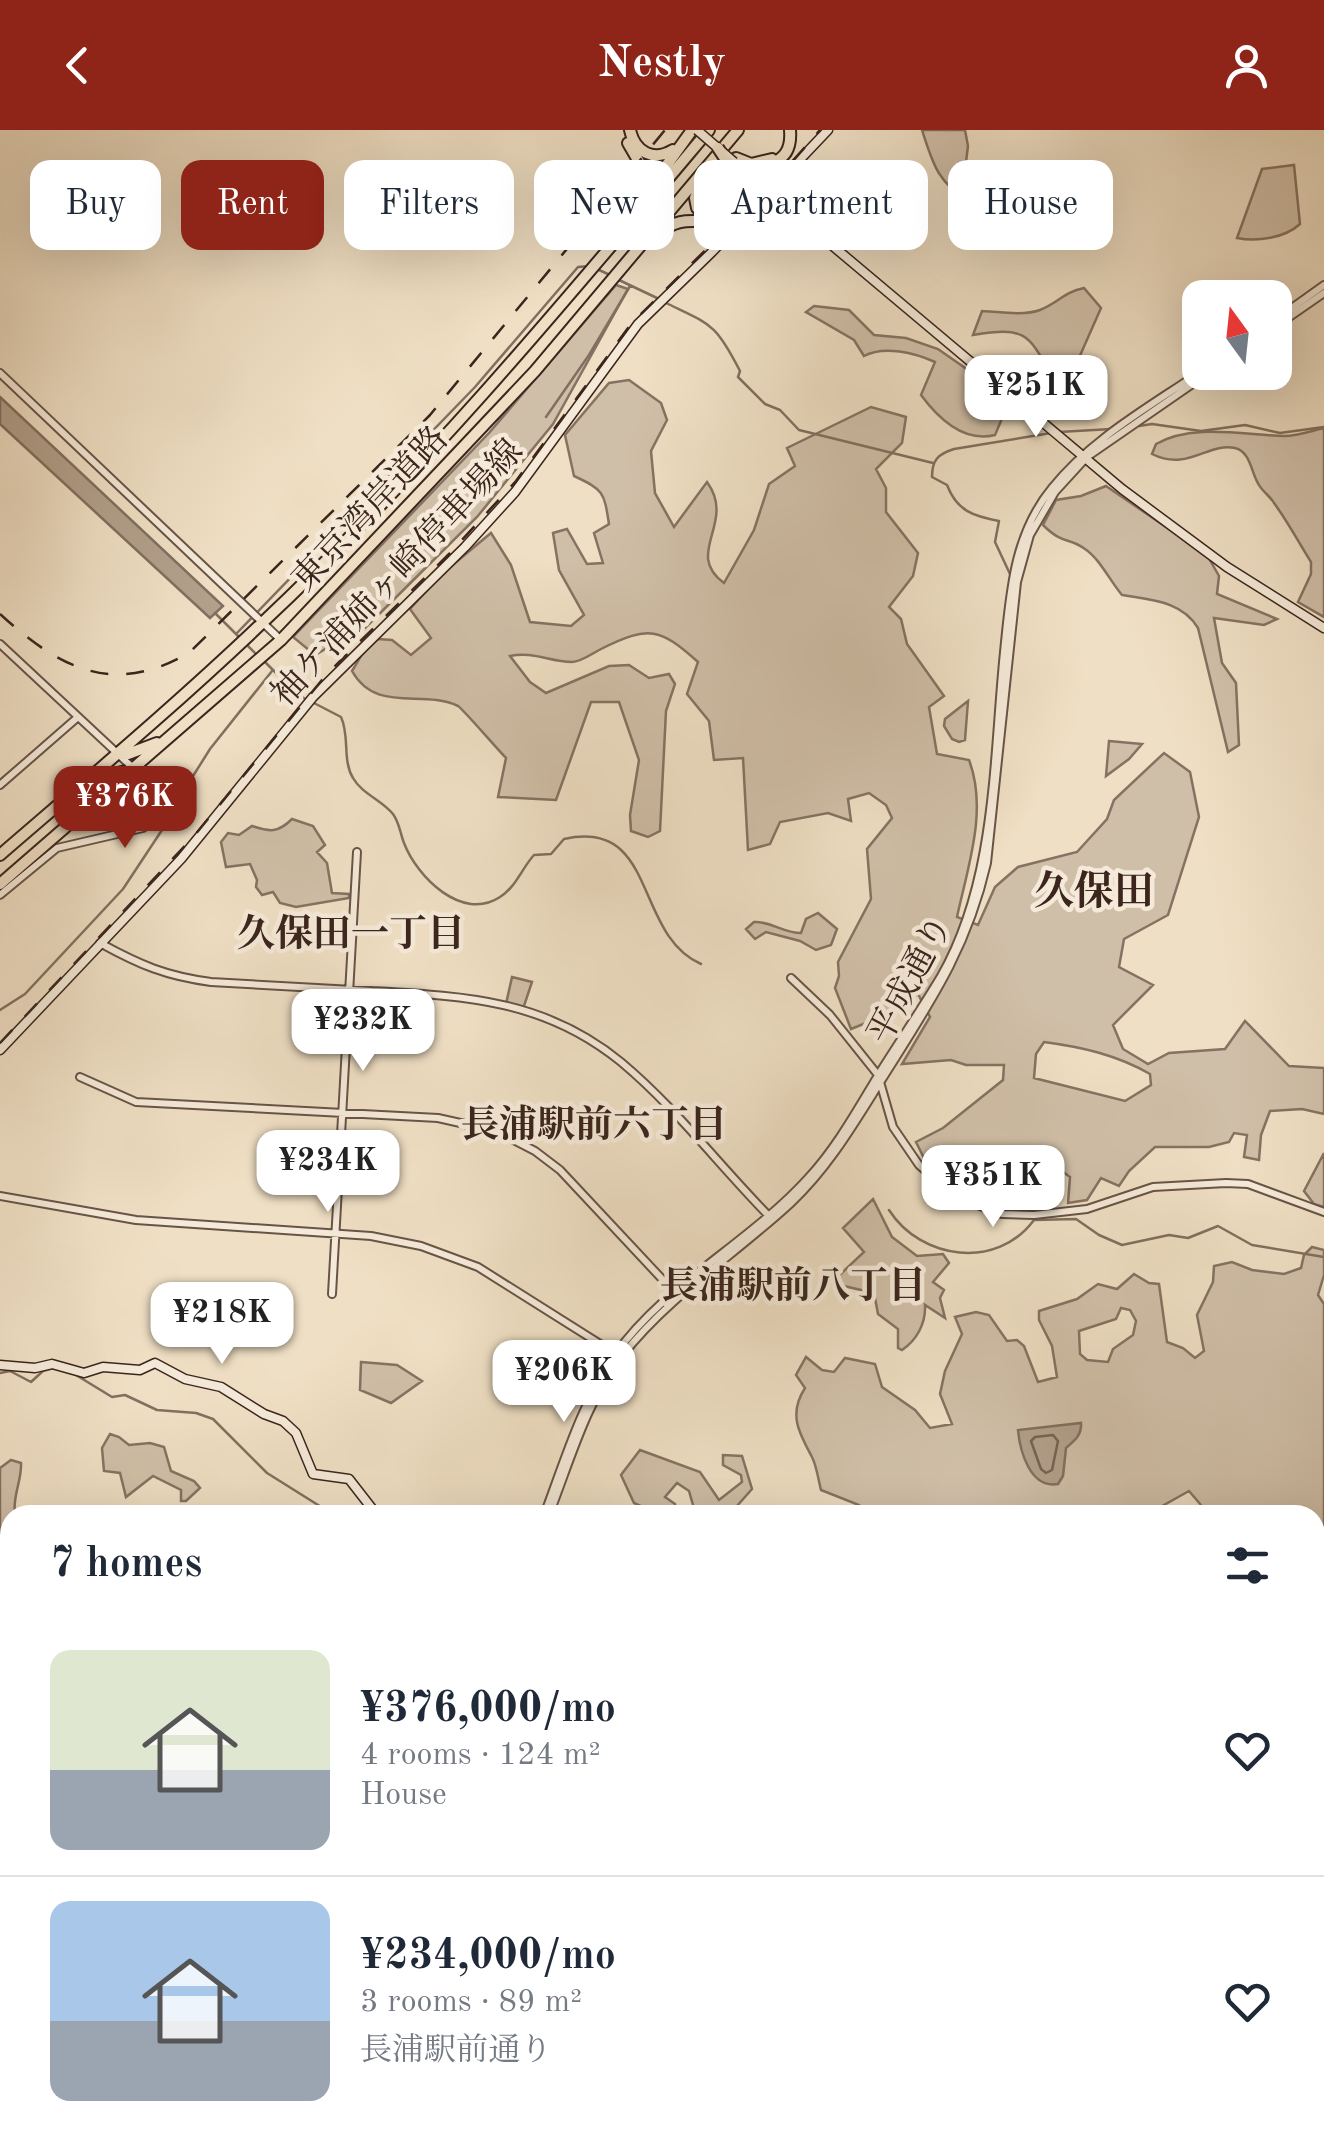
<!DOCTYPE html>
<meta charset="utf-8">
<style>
:root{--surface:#fff;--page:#f6f6f7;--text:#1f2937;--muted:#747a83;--line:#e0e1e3;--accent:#8f2418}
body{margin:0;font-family:"Old Standard TT","Noto Serif JP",serif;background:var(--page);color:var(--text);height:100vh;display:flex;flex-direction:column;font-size:38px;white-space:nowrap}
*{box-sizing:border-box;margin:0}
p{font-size:32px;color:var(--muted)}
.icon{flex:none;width:55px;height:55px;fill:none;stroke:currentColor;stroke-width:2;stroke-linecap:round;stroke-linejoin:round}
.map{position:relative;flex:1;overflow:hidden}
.drawer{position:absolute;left:0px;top:1375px;width:1325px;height:642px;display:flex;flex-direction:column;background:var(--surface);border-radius:30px 30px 0 0;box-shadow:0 10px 40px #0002}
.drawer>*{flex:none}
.hud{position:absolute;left:30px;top:30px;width:1265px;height:90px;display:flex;gap:20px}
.needle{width:65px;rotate:345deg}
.buttons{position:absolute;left:1182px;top:150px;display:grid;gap:20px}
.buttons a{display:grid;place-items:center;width:110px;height:110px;border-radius:20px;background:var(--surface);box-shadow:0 10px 40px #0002;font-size:50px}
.price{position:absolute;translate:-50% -85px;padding:0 22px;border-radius:20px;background:#fff;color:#222;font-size:32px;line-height:65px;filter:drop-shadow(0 2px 5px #0008)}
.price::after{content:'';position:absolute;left:50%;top:60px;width:30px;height:22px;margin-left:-15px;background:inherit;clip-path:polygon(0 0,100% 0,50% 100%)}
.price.current{background:var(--accent);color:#fff}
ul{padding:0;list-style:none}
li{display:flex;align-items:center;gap:30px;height:250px;padding:0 50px}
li+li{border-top:2px solid var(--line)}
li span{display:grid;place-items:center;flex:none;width:280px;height:200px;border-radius:20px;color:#555}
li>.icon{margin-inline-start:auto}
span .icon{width:120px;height:120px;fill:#fffc;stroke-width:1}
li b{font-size:42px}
h2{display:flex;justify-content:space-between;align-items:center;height:120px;padding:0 50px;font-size:42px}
.chip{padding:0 35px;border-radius:20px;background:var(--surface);box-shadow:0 10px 40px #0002;font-size:35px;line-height:90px}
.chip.current{background:var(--accent);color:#fff}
header{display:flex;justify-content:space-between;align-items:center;height:130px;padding:0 50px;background:var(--accent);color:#fff;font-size:45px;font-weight:600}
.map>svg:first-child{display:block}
.green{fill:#d0bfa8;stroke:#867262;stroke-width:2.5;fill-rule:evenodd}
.water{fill:#b2a08b;stroke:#826f5f;stroke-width:2.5}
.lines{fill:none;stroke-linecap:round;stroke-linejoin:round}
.shore{stroke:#766254;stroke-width:2.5}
.stream{stroke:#826f5f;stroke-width:2.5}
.tertiary-casing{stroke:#685447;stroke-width:10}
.secondary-casing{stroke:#3b251d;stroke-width:11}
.trunk-casing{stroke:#3b251d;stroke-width:14}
.tertiary{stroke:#f5ead9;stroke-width:6}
.secondary{stroke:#f5ead9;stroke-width:8}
.trunk{stroke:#efdfc4;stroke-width:10}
.rail{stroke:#3b251d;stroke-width:2.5;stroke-dasharray:18 18;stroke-linecap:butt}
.secondary-bridge-casing{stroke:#3b251d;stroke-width:11;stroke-linecap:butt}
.trunk-bridge-casing{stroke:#3b251d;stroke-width:14;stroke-linecap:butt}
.secondary-bridge{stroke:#f5ead9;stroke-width:8}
.trunk-bridge{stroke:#efdfc4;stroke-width:10}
.labels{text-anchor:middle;stroke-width:9;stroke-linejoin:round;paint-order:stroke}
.street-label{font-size:35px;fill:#3b251d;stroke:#f5ead9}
.neighbourhood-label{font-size:38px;font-weight:bold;fill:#3b251d;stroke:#f5ead9}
.quarter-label{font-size:40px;font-weight:bold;fill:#3b251d;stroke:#f5ead9}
</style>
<header><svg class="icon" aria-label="back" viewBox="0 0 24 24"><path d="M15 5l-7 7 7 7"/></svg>Nestly<svg class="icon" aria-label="person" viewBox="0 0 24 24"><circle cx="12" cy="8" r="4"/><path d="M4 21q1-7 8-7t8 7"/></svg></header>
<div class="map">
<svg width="1324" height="2017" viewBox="0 0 1324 2017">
<rect width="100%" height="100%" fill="#efdfc4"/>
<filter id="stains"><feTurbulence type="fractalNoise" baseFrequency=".002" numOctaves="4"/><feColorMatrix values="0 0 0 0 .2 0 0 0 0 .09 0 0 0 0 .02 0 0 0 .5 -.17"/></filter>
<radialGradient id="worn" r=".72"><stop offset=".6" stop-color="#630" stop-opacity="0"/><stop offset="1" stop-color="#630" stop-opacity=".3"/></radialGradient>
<path class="green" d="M922,0h43l3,16 -4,32 19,10 -12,15c-33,-20 -38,-38 -49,-73z
M1294,35l6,59c-15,14 -43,18 -63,14l25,-69z
M616,155l12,4 -75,135 -76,93 -131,130 -10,-4 -21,12 -22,-18 196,-204z
M1084,158l17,20 -26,59 -20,14c-27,-47 -27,-55 -82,-46l9,-24c17,1 42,5 58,-1 18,-7 24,-18 44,-22z
M814,176l35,4 25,25 32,3 32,11 40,28 22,25 1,19 -6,14c-32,8 -57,-17 -74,-40l14,-33c-20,-9 -51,-17 -71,-6l-10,-16 -48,-28z
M629,250l32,23 6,17 -16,31 4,42 19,34 33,-45c30,41 -24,71 17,101l30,-53 15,-46 26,-18 -8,-18 84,-41 35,10 -4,26 -26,26 10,19v24l32,41 -5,23 -24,31 12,12 6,25 37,52 -15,11 8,47 32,6c19,50 -1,106 -12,157l21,8 17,-38 23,-20 59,-15 30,-33 7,-19 50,-47 26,19 9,45 -31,98 -44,24 -5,28 34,18 -40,40 10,24 25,15 21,-11 56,-4 20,-28 44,45 35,2v46l-22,-5 -32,2 -9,24 -2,25 -15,-3 3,-22 -13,-2 -5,9 -20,5h-54l-26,24 -10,15 -18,-8 -14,22 -19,3 2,-26 -15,-11 -21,2 -3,24c-23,13 -43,-2 -64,-12l-6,-23 -37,1 -8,-16 27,-14 60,-48 1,-15h-38l-15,-5 -49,4 28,-47 -12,-23 -37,23 -30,12 -16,-41 4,-12 -1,-14 33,-63 -4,-50 25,-31 -6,-13 -17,-12 -21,6 3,22 -23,-8 -48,9 -10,22 -22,6 -5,-92 -29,2 -5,-39 -22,-27 11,-32c-38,-34 -49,-37 -97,-13 -8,4 -20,13 -29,13 -22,0 -39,-11 -62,-6l20,26 16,11 63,-27 20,-1 20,13 20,-4 6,10 -9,27 -6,120 -12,6 -17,-6 -1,-16 9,-55 -20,-58h-28l-35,98 -58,-3 8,-39c-9,-9 -43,-49 -48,-52 -36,-17 -82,8 -106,-35l12,-20 14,-12 14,1 19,15 20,-17 -21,-29 33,-36 48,-40 20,32 19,57 41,4 13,-11 -25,-45 -6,-37 14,-4 20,35 16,-1 -9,-30 15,-9c-5,-32 -5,-34 -35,-48l-9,-41 44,-52zM1044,912c38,5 73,13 106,32l1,11 -26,16 -91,-23 2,-24z
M1324,298v189l-26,-15 13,-28v-12c-12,-19 -23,-40 -37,-59 -4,-7 -11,-11 -15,-18 -8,-12 -8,-33 -24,-37 -27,-6 -47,24 -83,6l4,-10c36,-21 88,-9 128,-8 13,0 27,-5 40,-8z
M1106,356l101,69 12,21 -2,18 60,25 -13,6 -50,-7 8,45 14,20 3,62 -11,7 -30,-124c-16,-27 -47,-28 -76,-33 -12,-14 -22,-36 -37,-46 -16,-12 -22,-4 -42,-24l13,-25 25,-4z
M968,571l-3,39 -6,2 -7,-3 -8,-13 1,-7z
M1109,611l33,3 -13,15 -23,17z
M292,689l21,7 12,19 -8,7 10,11 5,30 17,1v4l-53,9 -16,-4 -7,-11 -11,3 -6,-8 1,-7 -7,-16 -24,3 -5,-25 7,-9 11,2 13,-9c18,6 26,7 40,-7z
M818,783l19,16 -6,16 -15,5 -16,-9 -34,-9 -11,7 -9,-10 8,-7c17,-1 29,11 47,11l5,-14z
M512,847l20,5 -9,27 -17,-5z
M1324,1023v54l-10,-3 -10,-13z
M873,1069l19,38 25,19 26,-2 6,9 -16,19 11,8 -4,8 5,20 -20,-13c1,18 -8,35 -23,45l-4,-2v-19l-20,-15 -3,-16 -14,-8 -30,-7 33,-31 -21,-24z
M1312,1117l12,3v25l-6,20 6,9v243l-9,3v-35h-111l-3,-10 -12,-14 -43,24h-277l-10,-10 -38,-15c-3,-11 -4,-23 -9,-33 -13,-24 -24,-43 -7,-69l-9,-13 10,-18 16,13 12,2 11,-14 30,6 7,23 33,23 15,18 22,-4 -12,-30 5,-23 17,-37 -7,-17 21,-5 13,3 18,26 10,-1 7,6 14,36 19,-5 -5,-31 -13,-26v-9l38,-12 21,-15 19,5 17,-15 15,9 10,1 8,58 16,6 12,10 9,-7 -7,-36 16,-33 1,-16 18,-4 20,8 32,4 17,-6 3,-13zM1121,1178l9,2 6,11 -3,14 -20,14 -5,13 -21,-2 -7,-6 -1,-23 37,-12z
M361,1232l36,3 25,16 -31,22 -31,-13z
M110,1304l9,3 10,8 21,-2 14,4 7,24 23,10 6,7 -14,13h-5v-11l-28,-14 -27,21 -6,-24 -16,-2 -2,-23z
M640,1320l60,22 19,28 23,-18 -1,-7 -18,-10v-10l19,1 10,33 -23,26 -34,-3 -6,-21 -12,-8 -12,14 10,7 2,11h-39l5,-8 -9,-4 -13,-28z
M11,1330l10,3c1,18 -9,33 -6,52h-5v35l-9,8 3,50 -4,3v-143z
M1324,1468v361l-9,4v-350z
M1324,1900v74l-9,-19v-13l8,-6 -7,-32z
M479,2008h133l-5,9h-131z"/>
<path class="water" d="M0,267l223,209 -13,12 -210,-194z
M1081,1293c1,12 -6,17 -15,25l-3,28 -5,8c-28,5 -38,-33 -40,-54z"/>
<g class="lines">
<path class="shore" d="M1053,1305l5,6 -6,29 -6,3 -5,-4 -10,-28 4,-4z"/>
<path class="stream" d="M597,139l15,7
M619,150l38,18
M664,172c47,23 51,20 76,69l-2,6 27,27 15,6 19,20 134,33
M546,287l43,-62 41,-69
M1139,296l13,-2 49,7 44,-6 35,8 44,-6
M1059,302l52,-3
M1010,444l-15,-32 4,-21c-26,-5 -42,-10 -52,-36l-15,-8c0,-17 6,-23 22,-28l97,-16
M215,483l26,26
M237,503l238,-246 103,-120 12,-1
M247,515l12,12
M265,532l32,32 10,6
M314,573l27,14c9,19 1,43 12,61 9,16 29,22 40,36 7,10 7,19 11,29 13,34 58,79 96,54 16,-10 22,-29 34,-42l17,-1 13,-15c94,-21 69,95 137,125
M0,880l25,-16 98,-105 39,-59 30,-26 2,-4 -11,-8 27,-43 62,-78
M889,1080c32,50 108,60 145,10l42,-1 23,16 23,10 47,-10 19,3 30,-12 34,19 72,12
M0,1243l10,-2 21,11 12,-11 11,-3
M76,1245l36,22 13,-2 32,15 39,3 17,6 54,54 67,42
M1315,1620l9,-8"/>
<defs>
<path id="tertiary" d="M1275,190l49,-35
M1275,197l49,-34
M0,243l281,267
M0,514l147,137c11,16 11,34 -4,47l-86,20 -57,47
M0,655l78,-68
M100,813c40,22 66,33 111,39 53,3 106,6 160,9 93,5 173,8 250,71 54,45 98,103 147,153
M791,848l39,37 48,60 15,52 26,38 18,16 38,23 27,10 32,1 53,-6 66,-22 73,-4 22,1 76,28
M80,947l56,25 302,16 58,13 39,20 25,19 117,125
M0,1066l136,24 235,16 50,10 57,21 138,87
M332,1164l25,-442
M544,1385c20,-53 37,-111 70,-159 51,-72 135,-113 194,-178 29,-31 50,-70 72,-106 20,-32 42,-64 61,-96 55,-96 52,-217 63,-324 6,-58 9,-117 48,-164 39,-49 97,-81 148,-116
M549,1385c21,-53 37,-113 73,-159 48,-61 113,-101 169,-153 38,-36 63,-79 90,-122 47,-75 86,-130 106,-218l30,-281 13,-47 25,-43 32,-35 123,-85
M0,1518h10
M0,1680h10
M0,1843h10
M0,1848l10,1
M1315,1895l9,-2
M802,2008l16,9
M106,2017l6,-9
M113,2017l6,-9
M1050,2017l27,-9"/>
<path id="secondary" d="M734,32l23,20
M784,75l338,284 105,78 97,61
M0,920l181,-191 132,-162 152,-150 50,-55 123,-168 74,-72 116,-122
M0,1235l35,3 17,-4 32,9 19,-6 37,3 15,-7 30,16 36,8 43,27 19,7 13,12 17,41 36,5 28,36
M1092,2008l5,9"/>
<path id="trunk" d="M630,0c5,22 23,32 43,20
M628,13l18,31 -1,17
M736,28l15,6 21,-5
M702,49l-7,19 2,10 10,7c27,-4 33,-26 23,-49
M633,82l59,-82
M659,103c39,-31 52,16 88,-49l10,-2c9,-24 36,-16 33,-52
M117,624h11l29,-11
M93,649l41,-10
M0,725c88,-76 177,-151 261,-231 162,-152 305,-324 448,-494
M0,754l281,-244 254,-269 203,-241"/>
</defs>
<use href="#tertiary" class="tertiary-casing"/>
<use href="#secondary" class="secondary-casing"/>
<use href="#trunk" class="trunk-casing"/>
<use href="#tertiary" class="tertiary"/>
<use href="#secondary" class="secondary"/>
<use href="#trunk" class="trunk"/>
<path class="rail" d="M0,484c58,53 113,84 190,38l240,-237 235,-285
M0,913l194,-207 133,-162 122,-120 67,-73 115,-157 147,-146 42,-48"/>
<defs>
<path id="secondary-bridge" d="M697,0l37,32
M758,53l26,22"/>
<path id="trunk-bridge" d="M718,18l12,18"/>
</defs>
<use href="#secondary-bridge" class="secondary-bridge-casing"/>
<use href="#trunk-bridge" class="trunk-bridge-casing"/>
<use href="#secondary-bridge" class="secondary-bridge"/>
<use href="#trunk-bridge" class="trunk-bridge"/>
</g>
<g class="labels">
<g class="street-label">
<text transform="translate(369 378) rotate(-47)" y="12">東京湾岸道路</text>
<text transform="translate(396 442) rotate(-47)" y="12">袖ケ浦姉ヶ崎停車場線</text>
<text transform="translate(909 849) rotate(-62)" y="12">平成通り</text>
</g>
<g class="neighbourhood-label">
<text x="351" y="816">久保田一丁目</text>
<text x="594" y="1007">長浦駅前六丁目</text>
<text x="793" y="1168">長浦駅前八丁目</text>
</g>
<g class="quarter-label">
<text x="1094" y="774">久保田</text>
</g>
</g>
<rect width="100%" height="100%" filter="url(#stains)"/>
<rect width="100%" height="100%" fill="url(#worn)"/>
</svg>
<div class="buttons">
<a><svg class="needle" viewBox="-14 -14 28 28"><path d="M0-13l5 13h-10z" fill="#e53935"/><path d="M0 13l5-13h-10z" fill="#747a83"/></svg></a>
</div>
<b class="price" style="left:1036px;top:310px">¥251K</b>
<b class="price current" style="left:125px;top:721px">¥376K</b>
<b class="price" style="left:363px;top:944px">¥232K</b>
<b class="price" style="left:328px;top:1085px">¥234K</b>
<b class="price" style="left:993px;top:1100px">¥351K</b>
<b class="price" style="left:222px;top:1237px">¥218K</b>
<b class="price" style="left:564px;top:1295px">¥206K</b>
<div class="hud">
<a class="chip">Buy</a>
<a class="chip current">Rent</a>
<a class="chip">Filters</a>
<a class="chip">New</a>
<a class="chip">Apartment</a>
<a class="chip">House</a>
</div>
<section class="drawer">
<h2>7 homes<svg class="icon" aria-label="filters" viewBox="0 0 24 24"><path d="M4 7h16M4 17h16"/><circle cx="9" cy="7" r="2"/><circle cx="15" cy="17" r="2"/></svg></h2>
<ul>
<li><span style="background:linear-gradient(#dfe7d0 60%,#9aa5b1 0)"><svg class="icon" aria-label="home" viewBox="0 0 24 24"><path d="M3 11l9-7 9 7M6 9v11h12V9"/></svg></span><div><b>¥376,000/mo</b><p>4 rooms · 124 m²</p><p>House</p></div><svg class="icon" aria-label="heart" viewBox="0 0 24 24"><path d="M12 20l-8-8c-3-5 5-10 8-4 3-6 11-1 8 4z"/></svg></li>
<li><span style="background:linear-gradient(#a9c7e8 60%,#9aa5b1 0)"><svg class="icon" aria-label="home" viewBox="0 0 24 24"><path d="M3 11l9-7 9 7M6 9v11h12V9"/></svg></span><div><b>¥234,000/mo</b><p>3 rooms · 89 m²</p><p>長浦駅前通り</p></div><svg class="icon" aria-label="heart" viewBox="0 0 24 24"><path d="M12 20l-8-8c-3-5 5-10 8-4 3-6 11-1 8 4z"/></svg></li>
</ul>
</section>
</div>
